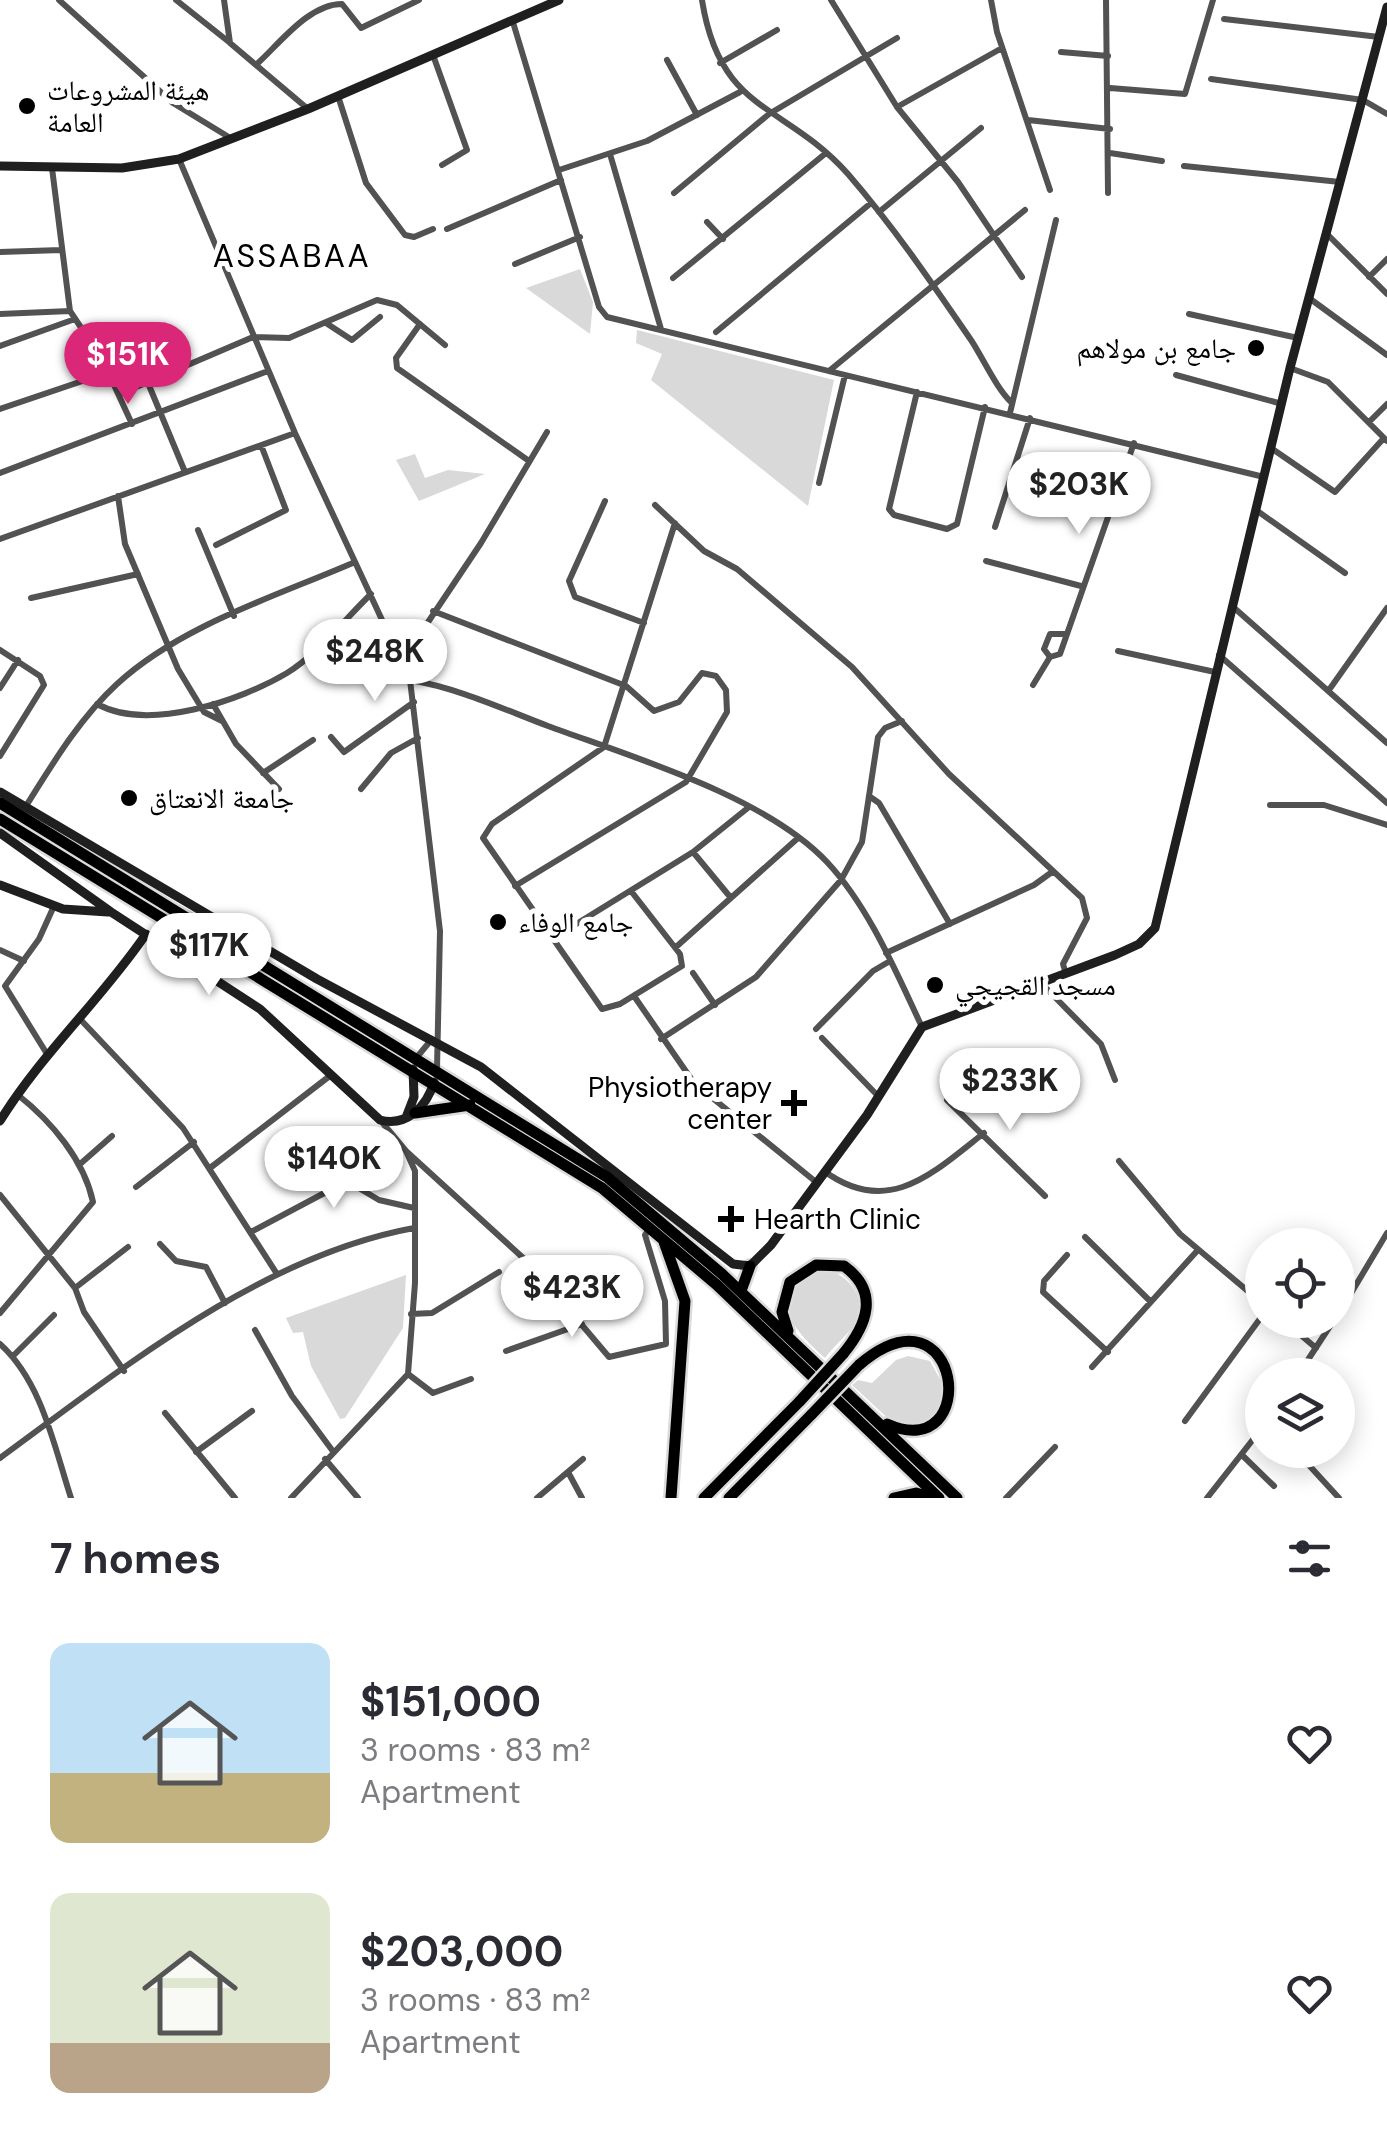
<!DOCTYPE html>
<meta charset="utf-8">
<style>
:root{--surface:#fff;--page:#f2f2f3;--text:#2b2b33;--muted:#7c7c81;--accent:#db2777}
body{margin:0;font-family:"DM Sans","Noto Naskh Arabic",sans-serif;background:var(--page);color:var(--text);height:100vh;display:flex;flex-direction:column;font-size:38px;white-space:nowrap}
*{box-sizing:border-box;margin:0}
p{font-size:32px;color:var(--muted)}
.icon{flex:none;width:55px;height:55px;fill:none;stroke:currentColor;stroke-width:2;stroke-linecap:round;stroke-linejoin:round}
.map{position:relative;height:1498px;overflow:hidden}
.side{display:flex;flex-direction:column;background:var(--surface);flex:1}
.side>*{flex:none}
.fabs{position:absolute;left:1245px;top:1228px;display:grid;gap:20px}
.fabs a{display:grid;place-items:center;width:110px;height:110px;border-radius:50%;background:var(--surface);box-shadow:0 5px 25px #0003;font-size:50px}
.price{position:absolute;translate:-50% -85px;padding:0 22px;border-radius:35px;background:#fff;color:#222;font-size:32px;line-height:65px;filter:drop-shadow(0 2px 5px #0008)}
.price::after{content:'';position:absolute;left:50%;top:60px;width:30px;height:22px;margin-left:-15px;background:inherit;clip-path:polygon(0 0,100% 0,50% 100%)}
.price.selected{background:var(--accent);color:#fff}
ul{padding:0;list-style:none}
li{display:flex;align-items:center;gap:30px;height:250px;padding:0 50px}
li span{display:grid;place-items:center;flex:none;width:280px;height:200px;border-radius:20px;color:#555}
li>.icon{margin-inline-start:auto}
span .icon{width:120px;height:120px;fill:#fffc;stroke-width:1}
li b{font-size:42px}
h2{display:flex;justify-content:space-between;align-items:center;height:120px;padding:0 50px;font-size:42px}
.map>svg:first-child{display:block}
.green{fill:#d9d9d9}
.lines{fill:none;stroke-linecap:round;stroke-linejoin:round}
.highway-casing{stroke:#dbdbdb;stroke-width:16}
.street{stroke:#525252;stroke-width:6}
.secondary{stroke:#1f1f1f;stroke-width:9}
.highway{stroke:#000;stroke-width:11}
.highway-bridge-casing{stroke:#dbdbdb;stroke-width:16;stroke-linecap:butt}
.highway-bridge{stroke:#000;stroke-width:11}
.poi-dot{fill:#000;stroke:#fff;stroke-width:4}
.labels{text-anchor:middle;stroke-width:10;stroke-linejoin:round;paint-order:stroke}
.poi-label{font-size:28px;fill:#000;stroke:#fff;text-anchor:start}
.quarter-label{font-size:32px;letter-spacing:2.5px;fill:#000;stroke:#fff}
</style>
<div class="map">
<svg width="1387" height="1498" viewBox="0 0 1387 1498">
<rect width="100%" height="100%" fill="#fff"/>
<path class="green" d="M580,269l13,33 -3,32 -64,-46z
M637,330l197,50 -26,126 -157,-126 11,-26 -26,-11z
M415,454l10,24 23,-8 37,4 -66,27 -23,-41z
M821,1269c28,3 51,32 31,59 -9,11 -19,19 -27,30 -34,-30 -63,-65 -4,-89z
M406,1275l-3,53 -58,90 -5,1 -29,-53 -8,-34 -10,1 -7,-15z
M908,1356l22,5 16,29 -7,22 -20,14 -25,-2 -42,-39 6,-5 14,3 24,-23z"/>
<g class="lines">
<defs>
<path id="highway" d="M0,803l607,374 115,97 235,224
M0,819l602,369 115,97 222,213
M415,1113l55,-8
M664,1242l21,59 -14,197
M741,1291l9,-25
M788,1331l-6,-19 8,-30 26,-17 28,1c36,26 23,59 -1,88
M859,1365c103,-88 124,101 28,59
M704,1498l96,-97
M729,1498l83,-84
M894,1498l22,-5 14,5"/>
</defs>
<use href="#highway" class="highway-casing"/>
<path class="street" d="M59,0l114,103 59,36
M176,0l53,42
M224,0l6,43 78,66
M702,0c18,114 82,102 146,174 45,52 84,109 123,166 12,18 25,48 41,63
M831,0l66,107 61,75 64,95
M991,0l6,32 53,158
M1106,0l2,193
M512,19l87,288 8,10 657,160
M1224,19l155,18
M1061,52l47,4
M433,55l34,95 -25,15
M667,60l30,55
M258,63c22,-20 51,-59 84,-59l19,24 58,-28
M720,63l57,-33
M1211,79l152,21 24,14
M1110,88l75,6 28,-94
M338,96l28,87 39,52 9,2 19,-8
M897,107l105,-59
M1028,120l82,9
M1110,153l52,8
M610,154l51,175
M179,159l116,274 115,247 30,251 -3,138
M1184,166l156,16
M52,168l18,143 32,48 30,65
M559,170l88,-29 93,-49
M674,193l95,-79 128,-76
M879,212l102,-84
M707,222l16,17
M447,229l114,-49
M1327,234l60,60
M0,252l61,-2
M515,264l65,-27
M1369,277l18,-18
M673,278l153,-125
M1309,298l78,57
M0,314l70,-3
M1189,314l109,24
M326,323l26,17 28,-23
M420,324l-24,34 1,10 132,93
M716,332l155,-129
M0,346l75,-27
M1290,368l38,14 59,59
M829,371l196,-161
M1176,375l106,29
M148,383l37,89
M917,392l-28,117 5,6 53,14 10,-5 28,-117
M120,394l133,-57 36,1 88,-38 20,5 48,40
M0,409l109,-37
M1010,413l46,-193
M1369,422l18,-18
M1271,448l64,44 49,-54
M0,473l268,-102
M819,483l26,-108
M118,496l7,48 53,125 26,43 18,9
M605,501l-36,80 6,16 69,26
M655,505l49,46 33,18 115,98 97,107 133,124 5,20 -24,46 3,10
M1256,510l89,63
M995,527l35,-109
M198,530l36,86
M0,539l295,-106
M216,545l70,-35 -25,-65
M986,561l95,25
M31,598l107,-24
M1232,606l155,137
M433,611l193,75 28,25 25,-9 23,-29 14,3 10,14 1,22 -41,70 -171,104
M0,650l40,26 4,9 -44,71
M1118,651l97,21
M1219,655l168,148
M1050,657l-6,-8 6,-15h16
M404,658l77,-115 66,-111
M410,680c48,8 93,29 138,46 84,31 217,70 279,136 42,45 69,110 95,165
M1033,685l17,-28 10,-3 74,-211
M0,688l18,-28
M1329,690l58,-82
M97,704c51,28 143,-3 190,-31 31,-19 58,-54 84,-79
M213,704l23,40 43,45
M331,737l13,15 70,-50
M263,773l50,-33
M361,789l30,-36 27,-15
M869,796l10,7 71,121
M1270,805h54l63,20
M26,806c27,-43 54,-88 91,-122 64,-59 160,-88 238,-122
M693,852l38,46
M631,891l49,63 2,12 -62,38 -18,5 -119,-171 9,-14 112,-77 71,-224
M552,939l141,-87 56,-45
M676,947l122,-109
M0,950l24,11
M886,953l148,-68 18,-13
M693,973l22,32
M1041,983l60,61 14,36
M634,996l60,87 122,99
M79,1018l104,110 94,146
M816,1029l57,-58 17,-10
M822,1038l57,59
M661,1039l95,-62 85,-97 21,-38 16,-105 7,-9 17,-7
M47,1054l-42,-68 34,-47 15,-33
M417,1057l15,-18
M947,1100l98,96
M406,1151l126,115 77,91 57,-13 -1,-43 -20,-66 5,-7
M319,1154l28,27
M1119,1161l61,73 82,69
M79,1165l33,-29
M210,1168l121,-93
M824,1171c64,47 109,2 160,-38
M136,1187l58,-45
M0,1195l75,93 9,24 40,59
M251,1232l96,-51 32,19 35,8
M1085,1237l66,65
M160,1244l16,17 30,6 19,36
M1067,1255l-23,26 -1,11 65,60
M75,1288l53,-41
M0,1313l93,-111c-9,-42 -41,-80 -75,-107
M411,1314l21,-1 67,-41
M1338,1315l49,-82
M1283,1320l33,28
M255,1330l37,66 40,54
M0,1344c42,38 54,102 71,154
M506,1351l76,-27
M13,1356l41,-41
M1092,1367l105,-116
M408,1374l25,19 38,-14
M1298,1375l36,-55
M165,1413l70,85
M1185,1421l77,-105
M1295,1450l44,48
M196,1452l56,-41
M1242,1455l32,31
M0,1458c123,-90 261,-202 414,-230
M325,1459l33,39
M568,1472l14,26
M291,1498l117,-124 7,-91v-112l-9,-20 -25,-30
M537,1498l46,-39
M1006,1498l49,-51
M1207,1498l55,-70"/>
<path class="secondary" d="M0,166l122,2 57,-9 129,-50 251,-109
M0,792l317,187 164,88 252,197 17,2 21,-21 96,-130 55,-88 193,-72 24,-11 16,-16 135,-560 97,-361
M0,833l111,79 149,97 120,111c27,7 47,-14 54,-38
M0,885l63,24 45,3
M407,1115l7,-18 -1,-28
M0,1121c42,-68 101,-121 146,-187"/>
<use href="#highway" class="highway"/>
<defs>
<path id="highway-bridge" d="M800,1401l43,-47
M812,1414l47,-49"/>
</defs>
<use href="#highway-bridge" class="highway-bridge-casing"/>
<use href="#highway-bridge" class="highway-bridge"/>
</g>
<g class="poi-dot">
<circle cx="27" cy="106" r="10"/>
<circle cx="1256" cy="348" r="10"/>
<circle cx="129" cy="798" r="10"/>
<circle cx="498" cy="922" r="10"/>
<circle cx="935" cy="985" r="10"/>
<path d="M789 1088h10v10h10v10h-10v10h-10v-10h-10v-10h10z"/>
<path d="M726 1204h10v10h10v10h-10v10h-10v-10h-10v-10h10z"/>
</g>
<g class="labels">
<g class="poi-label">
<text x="47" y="100">هيئة المشروعات<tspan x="47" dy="32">العامة</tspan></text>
<text x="1236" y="358" text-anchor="end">جامع بن مولاهم</text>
<text x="149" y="808">جامعة الانعتاق</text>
<text x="518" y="932">جامع الوفاء</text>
<text x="955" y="995">مسجد القجيجي</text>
<text x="772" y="1097" text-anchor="end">Physiotherapy<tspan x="772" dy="32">center</tspan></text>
<text x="754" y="1229">Hearth Clinic</text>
</g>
<g class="quarter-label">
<text x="292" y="267">ASSABAA</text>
</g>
</g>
</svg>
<div class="fabs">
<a><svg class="icon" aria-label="locate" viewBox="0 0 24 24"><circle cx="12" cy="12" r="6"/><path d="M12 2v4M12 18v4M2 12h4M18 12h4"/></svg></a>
<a><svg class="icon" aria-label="layers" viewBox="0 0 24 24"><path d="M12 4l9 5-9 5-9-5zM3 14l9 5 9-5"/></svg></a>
</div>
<b class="price selected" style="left:128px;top:407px">$151K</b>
<b class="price" style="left:1079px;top:537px">$203K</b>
<b class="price" style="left:375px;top:704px">$248K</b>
<b class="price" style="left:209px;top:998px">$117K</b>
<b class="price" style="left:1010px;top:1133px">$233K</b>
<b class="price" style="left:334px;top:1211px">$140K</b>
<b class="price" style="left:572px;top:1340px">$423K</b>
</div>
<section class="side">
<h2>7 homes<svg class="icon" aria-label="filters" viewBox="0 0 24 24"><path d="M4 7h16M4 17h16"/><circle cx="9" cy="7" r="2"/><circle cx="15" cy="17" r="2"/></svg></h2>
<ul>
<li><span style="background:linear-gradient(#bfe0f5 65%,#c2b280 0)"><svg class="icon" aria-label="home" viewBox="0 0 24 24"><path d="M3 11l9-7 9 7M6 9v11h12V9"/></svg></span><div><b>$151,000</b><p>3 rooms · 83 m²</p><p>Apartment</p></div><svg class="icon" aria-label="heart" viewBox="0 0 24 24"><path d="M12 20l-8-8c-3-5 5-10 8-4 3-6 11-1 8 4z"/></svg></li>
<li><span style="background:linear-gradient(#dfe7d0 75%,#b9a48a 0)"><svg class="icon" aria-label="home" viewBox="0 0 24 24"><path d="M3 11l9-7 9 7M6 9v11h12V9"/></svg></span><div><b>$203,000</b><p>3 rooms · 83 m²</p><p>Apartment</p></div><svg class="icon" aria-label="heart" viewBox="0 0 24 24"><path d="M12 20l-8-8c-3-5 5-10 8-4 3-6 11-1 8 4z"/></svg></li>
</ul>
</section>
